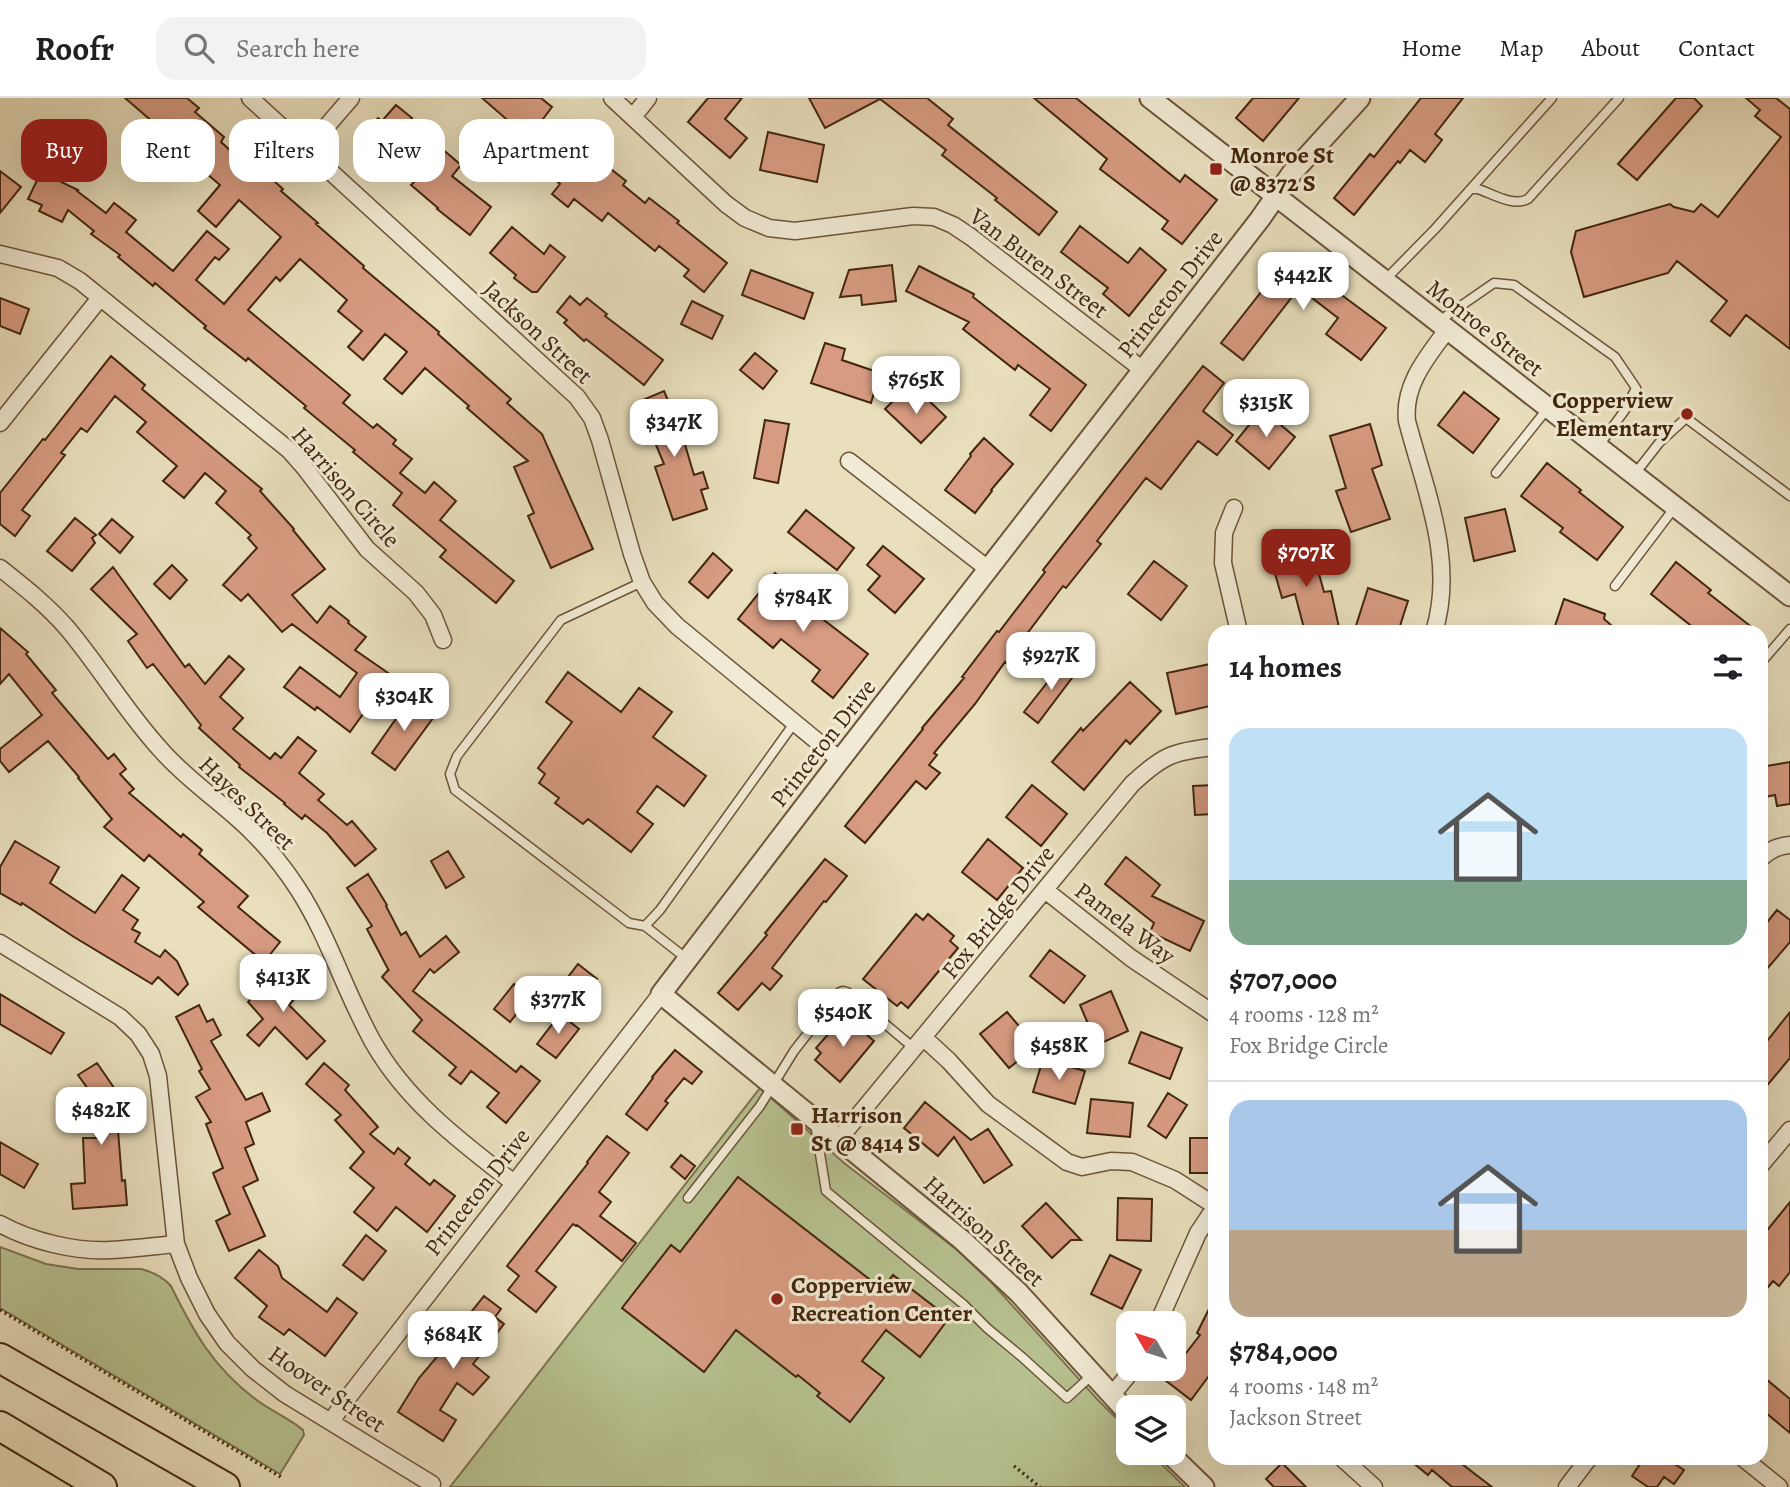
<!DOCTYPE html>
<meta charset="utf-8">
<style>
:root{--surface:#fff;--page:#f2f2f2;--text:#202124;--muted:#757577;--line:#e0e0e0;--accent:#8f2418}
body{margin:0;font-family:Alegreya,serif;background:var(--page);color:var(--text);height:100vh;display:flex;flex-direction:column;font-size:26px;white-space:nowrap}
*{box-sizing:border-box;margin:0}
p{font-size:23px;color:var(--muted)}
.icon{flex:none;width:38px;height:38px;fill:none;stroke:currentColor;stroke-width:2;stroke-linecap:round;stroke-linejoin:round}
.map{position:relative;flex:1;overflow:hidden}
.details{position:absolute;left:1208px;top:527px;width:560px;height:840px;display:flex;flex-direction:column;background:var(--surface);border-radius:21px;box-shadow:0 7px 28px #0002}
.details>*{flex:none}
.hud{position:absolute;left:21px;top:21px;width:665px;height:63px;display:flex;gap:14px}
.needle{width:46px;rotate:309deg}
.controls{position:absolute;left:1116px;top:1213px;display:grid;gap:14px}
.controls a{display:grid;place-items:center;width:70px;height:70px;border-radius:14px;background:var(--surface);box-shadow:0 7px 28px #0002;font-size:35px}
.price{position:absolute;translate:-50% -60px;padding:0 16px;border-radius:14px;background:#fff;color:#222;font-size:23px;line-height:46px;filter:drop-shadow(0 2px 4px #0008)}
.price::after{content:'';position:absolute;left:50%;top:42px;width:21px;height:16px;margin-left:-10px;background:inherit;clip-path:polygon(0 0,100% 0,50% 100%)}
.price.selected{background:var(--accent);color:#fff}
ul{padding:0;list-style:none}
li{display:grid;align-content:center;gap:14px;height:371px;padding:0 21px}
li+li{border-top:2px solid var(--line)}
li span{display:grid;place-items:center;height:217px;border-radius:21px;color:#555}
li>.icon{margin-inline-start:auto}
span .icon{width:126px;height:126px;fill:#fffc;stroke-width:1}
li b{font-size:30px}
h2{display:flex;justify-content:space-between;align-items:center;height:84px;padding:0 21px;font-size:30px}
.tag{padding:0 24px;border-radius:21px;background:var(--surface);box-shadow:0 7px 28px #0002;font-size:24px;line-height:63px}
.tag.selected{background:var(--accent);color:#fff}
header{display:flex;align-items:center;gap:42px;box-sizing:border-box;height:98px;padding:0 35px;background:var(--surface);border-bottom:2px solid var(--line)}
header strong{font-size:33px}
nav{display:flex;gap:38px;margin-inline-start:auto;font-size:24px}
.search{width:490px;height:63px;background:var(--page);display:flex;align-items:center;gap:18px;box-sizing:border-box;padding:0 24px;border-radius:21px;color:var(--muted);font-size:26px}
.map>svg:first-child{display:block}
.green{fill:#b7c190;stroke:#7c744f;stroke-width:2}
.building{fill:#d79b81;stroke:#42260e;stroke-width:2}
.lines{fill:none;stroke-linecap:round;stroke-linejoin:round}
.service-casing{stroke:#6c543a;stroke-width:11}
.minor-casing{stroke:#6c543a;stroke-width:19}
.tertiary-casing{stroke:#6c543a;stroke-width:23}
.motorway-casing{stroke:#42260e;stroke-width:32}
.path{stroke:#42260e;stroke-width:3.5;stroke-dasharray:2 3.5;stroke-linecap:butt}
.service{stroke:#f1ead4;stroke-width:8}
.minor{stroke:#f1ead4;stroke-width:16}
.tertiary{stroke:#f1ead4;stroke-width:19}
.motorway{stroke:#e9dfbd;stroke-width:28}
.poi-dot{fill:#8f2418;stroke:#f1ead4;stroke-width:2.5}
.labels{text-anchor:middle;stroke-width:6;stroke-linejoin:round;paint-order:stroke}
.poi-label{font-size:24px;font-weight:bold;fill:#42260e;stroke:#f1ead4;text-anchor:start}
.street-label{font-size:24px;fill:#42260e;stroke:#f1ead4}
</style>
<header>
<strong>Roofr</strong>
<div class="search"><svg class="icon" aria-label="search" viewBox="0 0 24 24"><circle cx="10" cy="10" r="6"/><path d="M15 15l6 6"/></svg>Search here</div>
<nav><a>Home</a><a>Map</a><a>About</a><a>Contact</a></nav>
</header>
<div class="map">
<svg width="1790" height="1389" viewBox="0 0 1790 1389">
<rect width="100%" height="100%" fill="#e9dfbd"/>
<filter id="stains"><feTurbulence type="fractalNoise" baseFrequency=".00286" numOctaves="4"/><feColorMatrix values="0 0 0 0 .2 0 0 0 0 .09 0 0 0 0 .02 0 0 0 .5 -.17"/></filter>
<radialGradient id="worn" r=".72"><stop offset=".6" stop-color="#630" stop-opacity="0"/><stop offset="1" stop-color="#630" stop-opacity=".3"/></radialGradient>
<path class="green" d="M760,990l84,75 112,86 35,33 106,117 32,32v21l21,1 35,34h-735z
M0,1149l46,17 32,5h63c12,3 22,8 30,17 22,45 42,81 83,112 15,12 35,20 49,32l1,5 -24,39 -280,-166z"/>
<path class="building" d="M125,0h62l12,10 -4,4 29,25 -3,5 22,20 4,-5 36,32 -2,2 37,32 -2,1 48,42 -1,2 76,64 -1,2 73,65 -4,4 35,31 51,115 -42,19 -23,-52 6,-3 -20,-46 14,-6 -61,-53 2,-2 -44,-38 -23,26 -18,-15 23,-27 -22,-18 -22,26 -15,-13 14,-16 -24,-20 9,-11 -47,-41 -20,22 -4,-4 -28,33 102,85 -7,8 30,25 4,-4 19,16 -3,4 19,15 -12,14 25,20 9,-11 22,19 -16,19 74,61 -18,22 -56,-46 6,-7 -53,-45 9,-12 -49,-41 2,-2 -51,-42 2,-2 -58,-48 -2,3 -42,-33 2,-2 -51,-43 -2,3 -35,-29 2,-2 -29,-21 3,-3 -26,-21 -6,12 -23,-11 3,-6 -14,-6 13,-27 37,18 -1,1 29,22 8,-10 22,17 -10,12 47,39 34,-40 22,18 -10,11 -4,-3 -19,23 28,24 57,-67 -42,-37 -23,27 -18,-16 22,-26 -41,-35 3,-3z
M482,0h59l11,9 -9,12 22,17 12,-15 35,29 -10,12 24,19 -3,4 22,18 4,-5 30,23 -2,2 50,40 -23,29 -20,-16 5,-6 -30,-24 -4,5 -47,-38 -6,8 -28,-22 -6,8 -16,-13 8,-10 -20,-17 5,-5 -31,-25 5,-7z
M708,0h34l-17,21 22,19 -17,20 -42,-36z
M809,0h118l26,21 -5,6 109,87 -18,23 -44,-35 2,-2 -55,-43 4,-5 -66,-51 -55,29z
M1034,0h42l104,84 5,-7 32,25 -35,44 -20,-15 6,-8 -68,-52 7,-10z
M1253,0h46l-36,43 -27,-23z
M1421,0h42l-28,36 7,6 -17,22 -15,-12 -10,13 -2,-2 -44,54 -20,-17 36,-44 4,3z
M1676,0h18l8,8 -65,74 -19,-16z
M1746,0h30l14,11v240l-44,-34 -16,21 -19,-15 16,-20 -50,-40 -9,12 -84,24 -13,-45 5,-21 94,-27 4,3 20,5 7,-8 17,13 63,-80 -26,-21 5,-6z
M396,7l16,13 -3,3 52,44 -9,11 39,31 -21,28 -33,-26 1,-1 -27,-23 3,-3 -23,-19 -2,2 -30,-25 19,-22 4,3z
M768,34l56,13 -7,37 -57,-12z
M0,73l21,16 -21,26z
M1080,128l48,37 12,-15 26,22 -37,46 -26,-22 5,-6 -47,-36z
M512,129l32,27 6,-9 15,12 -28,35h-5l-18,-14 2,-3 -26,-22z
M1290,156l23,18 -1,1 74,55 -25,32 -35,-26 12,-16 -39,-30 -56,72 -22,-17 47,-60 -4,-4 13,-16 4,3z
M892,167l4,36 -34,4 -1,-10 -21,2 9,-27z
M919,168l55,28 -1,3 113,88 -35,46 -21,-16 20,-26 -32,-24 -3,5 -52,-41 6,-7 -63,-31z
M751,172l62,23 -9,26 -62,-24z
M570,198l10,9 7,-7 20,16 -2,2 58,44 -19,25 -58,-46 -2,2 -20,-18 3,-3 -10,-8z
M0,200l29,11 -9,25 -20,-8z
M692,203l31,15 -11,23 -31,-15z
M825,245l20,6 -3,11 38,13 -9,30 -60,-20z
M755,255l22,18 -14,18 -23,-19z
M111,258l34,29 -3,4 120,100 -2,2 34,38 -1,1 32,39 -33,26 25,28 13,-17 19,15 -1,2 18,14 -11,13 36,25 -41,57 -33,-25 -2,3 -31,-23 16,-20 40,30 17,-24 -65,-49 -10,8 -34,-38 -7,7 -18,-16 34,-37 -9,-10 3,-3 -35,-32 10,-12 -21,-18 -21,25 -21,-17 14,-15 -40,-34 9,-10 -31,-26 -28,36 -6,-4 -20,25 4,2 -43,55 8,6 -15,20 -15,-12v-31l43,-54 2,1z
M1203,268l21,17 -21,28 30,24 -16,20 -19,-14 -37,48 -15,-11 -49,63 4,3 -35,44 -3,-2 -46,61 7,5 -12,15 -7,-5 -30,42 -41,49 3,2 -8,10 11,8 -14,16 -10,-8 -51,62 -20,-17 78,-97 -1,-1 42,-50 -2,-1 35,-46 2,1 46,-60 -2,-2z
M664,293l17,40 13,44 9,-3 5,16 -7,2 6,19 -34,11 -18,-53 9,-3 -26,-62z
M1464,294l35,27 -26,34 -35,-28z
M901,295l13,13 10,-10 22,21 -25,26 -36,-34z
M1262,311l33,28 -26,32 -33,-28z
M765,322l24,4 -11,59 -24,-5z
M1370,326l12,41 -10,4 18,50 -39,13 -15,-41 10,-3 -16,-52z
M984,340l29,26 -22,26 1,1 -17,22 -30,-23 26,-34 -1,-2z
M1547,365l34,27 -2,2 44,35 -26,33 -37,-28 3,-4 -42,-32z
M1505,411l10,42 -41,10 -9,-43z
M806,412l48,38 -17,22 -49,-38z
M75,420l21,17 -4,3 3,5 -23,28 -25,-20z
M112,421l21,18 -13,16 -21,-19z
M1311,447l13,47 7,-1 9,41h-35l-10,-38 -13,4 -12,-42z
M883,448l41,33 -29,34 -27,-23 12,-14 -13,-11z
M713,455l19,17 -24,28 -19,-16z
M1154,463l33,25 -26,34 -33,-26z
M1676,464l35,28 -3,3 50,39h-59l-48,-38z
M172,467l15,15 -17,19 -16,-15z
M113,469l72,100 4,-3 16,20 24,-28 15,13 -24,28 23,21 -10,11 37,30 5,-6 6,5 17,-21 18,14 -17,22 25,21 -6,6 29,25 5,-4 24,28 -21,17 -28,-33 -22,-18 -3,4 -18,-15 1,-1 -46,-36 1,-2 -41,-37 2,-3 -48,-61 -6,4 -19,-27 9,-7 -46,-45z
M775,475l36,30 -4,4 61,47 -35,44 -21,-17 8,-11 -39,-31 -8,9 -35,-29z
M1368,490l40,13 -10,31h-44z
M1564,501l41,15 -1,5 15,13h-66z
M0,530l28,24 -2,2 30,36 -4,3 56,66 6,-5 12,15 -6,5 14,15 -5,4 52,44 2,-3 19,16 -3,4 49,42 -10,11 42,35 -16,20 -66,-55 6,-5 -55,-47 -5,6 -40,-34 8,-8 -34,-41 1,-1 -31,-36 -39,31 -9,-11v-12l42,-34 -33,-41 -9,10z
M1065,562l13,10 -40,53 -14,-11z
M1210,566l4,21v20l-38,9 -9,-41z
M568,574l53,40 18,-24 33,24 -19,25 53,39 -22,30 -27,-20 -20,26 16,12 -22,28 -43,-33 -5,5 -28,-21 4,-5 -20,-15 6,-9 -7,-6 34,-46 -26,-20z
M1130,584l31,29 -31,33 -4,-4 -42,50 -32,-28 29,-34 2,3z
M412,598l24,18 -41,56 -23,-17z
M1790,664v42l-13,2 -2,-11 -15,3v-31z
M1032,687l35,29 -26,32 -35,-29z
M1214,687v29l-19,1 -2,-29z
M988,741l35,29 -26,32 -35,-28z
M15,743l44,26 -9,16 45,30 27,-38 17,13 -16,22 15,10 -6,9 8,4 -5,9 25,15 5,-7 12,11 11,23 -10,11 -20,-18 -6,7 -78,-47 -52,-34 -1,2 -21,-12v-26z
M448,753l16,26 -18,11 -15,-27z
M1126,759l34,28 -8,11 52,25 -14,30 -40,-19 4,-9 -49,-39z
M825,761l22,17 -21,26 -2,-1 -52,67 10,8 -12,14 -8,-7 -24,27 -20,-17 49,-58 -2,-2z
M368,776l19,31 -1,1 15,29 5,-3 14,25 26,-21 13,16 -25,21 -4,-4 -17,22 103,81 5,-6 19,15 -34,42 -19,-16 12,-14 -28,-22 -10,13 -12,-9 7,-8 -43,-36 9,-11 -40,-43 6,-7 1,1 -22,-42 5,-3 -25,-38z
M1777,812l13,10v22l-30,35v-46z
M916,816l7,6 5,-6 26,22 -4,5 8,7 -50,60 -7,-6 -4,4 -34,-27z
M1050,852l35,26 -21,27 -34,-27z
M578,866l19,15 -23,29 -19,-14z
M278,869l25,22 -14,16 36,36 -18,18 -32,-32 -16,19 -12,-11 16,-16 -15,-17z
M514,886l16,13 -20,25 -16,-13z
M1111,893l17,40 -31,14 -17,-40z
M0,896l64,39 -13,21 -51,-30z
M199,907l8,17 6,-3 8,16 -10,6 35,59 16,-7 8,18 -24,11 8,22 -9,4 13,32 -15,7 22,49 -36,15 -13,-30 14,-7 -17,-41 10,-5 -17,-44 5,-2 -15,-25 14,-8 -11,-18 3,-2 -26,-52z
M1007,914l29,34 -27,22 -29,-34z
M1790,914v46l-30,36v-44z
M560,916l19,15 -23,29 -19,-14z
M849,921l25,22 -34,41 -25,-22 6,-7 -5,-5 22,-25 4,3z
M1141,934l41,16 -12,31 -41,-16z
M675,952l27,22 -10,12 -8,-6 -19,23 3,2 -21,27 -21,-16 27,-36 -1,-1z
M1043,961l42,12 -10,33 -42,-12z
M97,965l26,38 -7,4 6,76 3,-1 2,25 -54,4 -2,-25 14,-1 -2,-45h14l-1,-22 -15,-22 7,-5 -10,-14z
M324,965l25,22 -4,5 33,37 -8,7 24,20 4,-6 12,10 -5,6 25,21 4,-5 21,16 -28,36 -31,-25 -19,24 -23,-19 20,-24 -24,-20 14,-16 -29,-32 6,-5 -35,-31z
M1168,995l19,12 -21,33 -18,-12z
M1091,1001l42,4 -3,34 -43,-4z
M925,1004l46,38 17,-11 24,36 -28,18 -30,-46 -16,19 -34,-28z
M607,1038l22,17 -30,39 12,10 -11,14 36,27 -14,18 -45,-36 -1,1 -3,-2 -37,47 20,16 -20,25 -28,-22 11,-14 -12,-10 81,-103 -1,-1z
M1190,1040h24v35h-24z
M0,1044l38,22 -14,24 -24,-14z
M681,1057l14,11 -10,13 -14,-12z
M738,1079l144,112 11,-14 56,43 -29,39 -34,-27 -24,31 22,17 -34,44 -33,-26 3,-3 -22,-18 -2,2 -60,-47 -32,42 -82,-64 49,-63 9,7z
M1118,1100l34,1 -1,42 -34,-1z
M1790,1104v70l-11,14 -6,-5 -13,16v-58z
M1046,1105l35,37h-10l-19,18 -30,-32z
M366,1137l20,16 -23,29 -20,-15z
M259,1152l19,16 4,12 45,34 10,-14 20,15 -32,43 -36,-27 -5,6 -25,-18 8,-11 -32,-28z
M1110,1157l31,15 -19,39 -31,-15z
M484,1198l17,13 -6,8 9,7 -31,40 16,13 -16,18 -16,-12 -17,27 16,10 -13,21 -45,-29 21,-34 44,-52 -2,-1z
M1214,1201v70l-23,31 -26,-20 35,-45 -3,-2z
M1760,1276l30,25v34l-30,-25z
M1407,1360h47l38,29h-40l-20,-17 -4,5z
M1644,1360h21l19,12 -10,14 -10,-7 -7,10h-9l-16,-11z
M1282,1365l24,24h-32l-8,-8z"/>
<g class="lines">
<defs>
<path id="service" d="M1471,91h7c15,5 35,18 50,10l91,-101
M1384,183l51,-52 117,-131
M1439,223l55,-38 20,2 101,72 21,31 -11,22 -27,37
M1496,375l52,-65
M1634,377l25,-32 27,-25 104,78
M642,484l-81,38 -104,136 -7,18 5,16 174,133 16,3 15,-16 135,-188
M1615,488l60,-79
M1760,566l30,-35
M645,828l42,33
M815,1025l11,68 137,113 24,24 35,29 45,41 25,-23
M688,1100l72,-92 34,-55 46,-59 3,-1 4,1 68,57"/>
<path id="minor" d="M250,0l327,299 15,21 8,22 32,114 10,28 13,21 22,23 163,134
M612,0l114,106 19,14 24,10 26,3 118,-15 21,1 19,8 18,12 172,133
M633,19l15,-19
M307,51l44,-51
M0,156l58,14 22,13 209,169 15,17 63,82 49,44 17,22 10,25
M0,325l100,-125
M849,363l139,108
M1234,410l-10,25 -1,30 16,69
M0,470c24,19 47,37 67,60 33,39 59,84 94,122 27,31 62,53 91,82 17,17 33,37 46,57 31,48 47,103 75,153 34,60 88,100 141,141
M1434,534c22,-71 -9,-142 -27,-211 -4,-36 20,-64 40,-91
M1760,761c10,-9 17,-13 30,-14
M1045,792l86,68 83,56
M0,845l120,74 18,17 13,20 7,22 18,168 13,34 18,36 20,29 26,26 32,25 147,90
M924,940l25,23 39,43 79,58 15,5 29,-6 21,1 43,18 39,25
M839,1041l293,-355c30,-28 41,-33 82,-37
M1760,1068l30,-36
M0,1126c31,17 75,28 111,26 22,-1 44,-4 65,-6
M1158,1225l40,-90 16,-24
M1111,1298l23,-28
M331,1324l12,-18 318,-410
M1342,1360l32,29
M1743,1360l36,29
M1567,1389l22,-29"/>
<path id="tertiary" d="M1150,0l640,498
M1129,1316l-111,-122 -56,-52 -301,-246 179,-234 420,-541 32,-46 68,-75
M1168,1354l36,35"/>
<path id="motorway" d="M0,1260l225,129
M0,1328l102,61"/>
</defs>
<use href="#service" class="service-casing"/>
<use href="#minor" class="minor-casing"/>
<use href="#tertiary" class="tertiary-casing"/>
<use href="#motorway" class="motorway-casing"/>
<path class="path" d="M0,1212l281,167
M1014,1368l26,21"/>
<use href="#service" class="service"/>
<use href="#minor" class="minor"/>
<use href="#tertiary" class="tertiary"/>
<use href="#motorway" class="motorway"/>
</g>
<g class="poi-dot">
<rect x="1209" y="64" width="14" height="14" rx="3.5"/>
<circle cx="1687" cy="316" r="7"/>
<rect x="790" y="1024" width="14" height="14" rx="3.5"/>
<circle cx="777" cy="1201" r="7"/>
</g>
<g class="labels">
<g class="poi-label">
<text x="1230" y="65">Monroe St<tspan x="1230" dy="28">@ 8372 S</tspan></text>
<text x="1673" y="310" text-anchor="end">Copperview<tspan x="1673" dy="28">Elementary</tspan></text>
<text x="811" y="1025">Harrison<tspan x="811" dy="28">St @ 8414 S</tspan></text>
<text x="791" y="1195">Copperview<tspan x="791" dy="28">Recreation Center</tspan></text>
</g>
<g class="street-label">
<text transform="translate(1039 165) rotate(37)" y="8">Van Buren Street</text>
<text transform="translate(1170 196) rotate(-52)" y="8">Princeton Drive</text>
<text transform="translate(1485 230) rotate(38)" y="8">Monroe Street</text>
<text transform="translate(538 234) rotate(43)" y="8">Jackson Street</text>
<text transform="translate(346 389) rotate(49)" y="8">Harrison Circle</text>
<text transform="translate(823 645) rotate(-52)" y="8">Princeton Drive</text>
<text transform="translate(247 705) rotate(44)" y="8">Hayes Street</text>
<text transform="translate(998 814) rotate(-51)" y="8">Fox Bridge Drive</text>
<text transform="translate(1125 825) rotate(37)" y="8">Pamela Way</text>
<text transform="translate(477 1094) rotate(-52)" y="8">Princeton Drive</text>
<text transform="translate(984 1133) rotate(42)" y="8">Harrison Street</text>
<text transform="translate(327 1291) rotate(34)" y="8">Hoover Street</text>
</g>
</g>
<rect width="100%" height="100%" filter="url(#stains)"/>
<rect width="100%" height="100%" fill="url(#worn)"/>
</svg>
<div class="controls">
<a><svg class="needle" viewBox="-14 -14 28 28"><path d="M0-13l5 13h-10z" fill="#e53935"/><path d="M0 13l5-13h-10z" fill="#757577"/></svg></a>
<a><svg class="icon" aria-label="layers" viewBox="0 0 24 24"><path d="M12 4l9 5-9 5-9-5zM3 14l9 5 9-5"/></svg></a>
</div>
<b class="price" style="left:1303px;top:214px">$442K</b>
<b class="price" style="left:916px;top:318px">$765K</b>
<b class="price" style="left:1266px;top:341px">$315K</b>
<b class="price" style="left:674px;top:361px">$347K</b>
<b class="price selected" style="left:1306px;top:491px">$707K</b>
<b class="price" style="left:803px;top:536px">$784K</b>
<b class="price" style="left:1051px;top:594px">$927K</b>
<b class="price" style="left:404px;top:635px">$304K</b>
<b class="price" style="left:283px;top:916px">$413K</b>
<b class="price" style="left:558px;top:938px">$377K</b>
<b class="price" style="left:843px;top:951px">$540K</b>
<b class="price" style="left:1059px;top:984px">$458K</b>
<b class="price" style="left:101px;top:1049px">$482K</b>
<b class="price" style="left:453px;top:1273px">$684K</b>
<div class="hud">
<a class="tag selected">Buy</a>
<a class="tag">Rent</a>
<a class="tag">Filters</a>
<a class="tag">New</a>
<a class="tag">Apartment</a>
</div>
<section class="details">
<h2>14 homes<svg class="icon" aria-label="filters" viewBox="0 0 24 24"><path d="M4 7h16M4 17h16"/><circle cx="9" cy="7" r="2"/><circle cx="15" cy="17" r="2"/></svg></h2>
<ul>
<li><span style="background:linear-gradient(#bfe0f5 70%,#7fa58c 0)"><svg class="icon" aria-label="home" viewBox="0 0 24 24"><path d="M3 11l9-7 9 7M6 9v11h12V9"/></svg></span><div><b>$707,000</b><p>4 rooms · 128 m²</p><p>Fox Bridge Circle</p></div></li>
<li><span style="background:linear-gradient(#a9c7e8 60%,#b9a48a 0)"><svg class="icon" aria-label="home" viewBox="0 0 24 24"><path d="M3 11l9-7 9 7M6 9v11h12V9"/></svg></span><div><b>$784,000</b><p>4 rooms · 148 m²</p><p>Jackson Street</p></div></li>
</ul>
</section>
</div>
